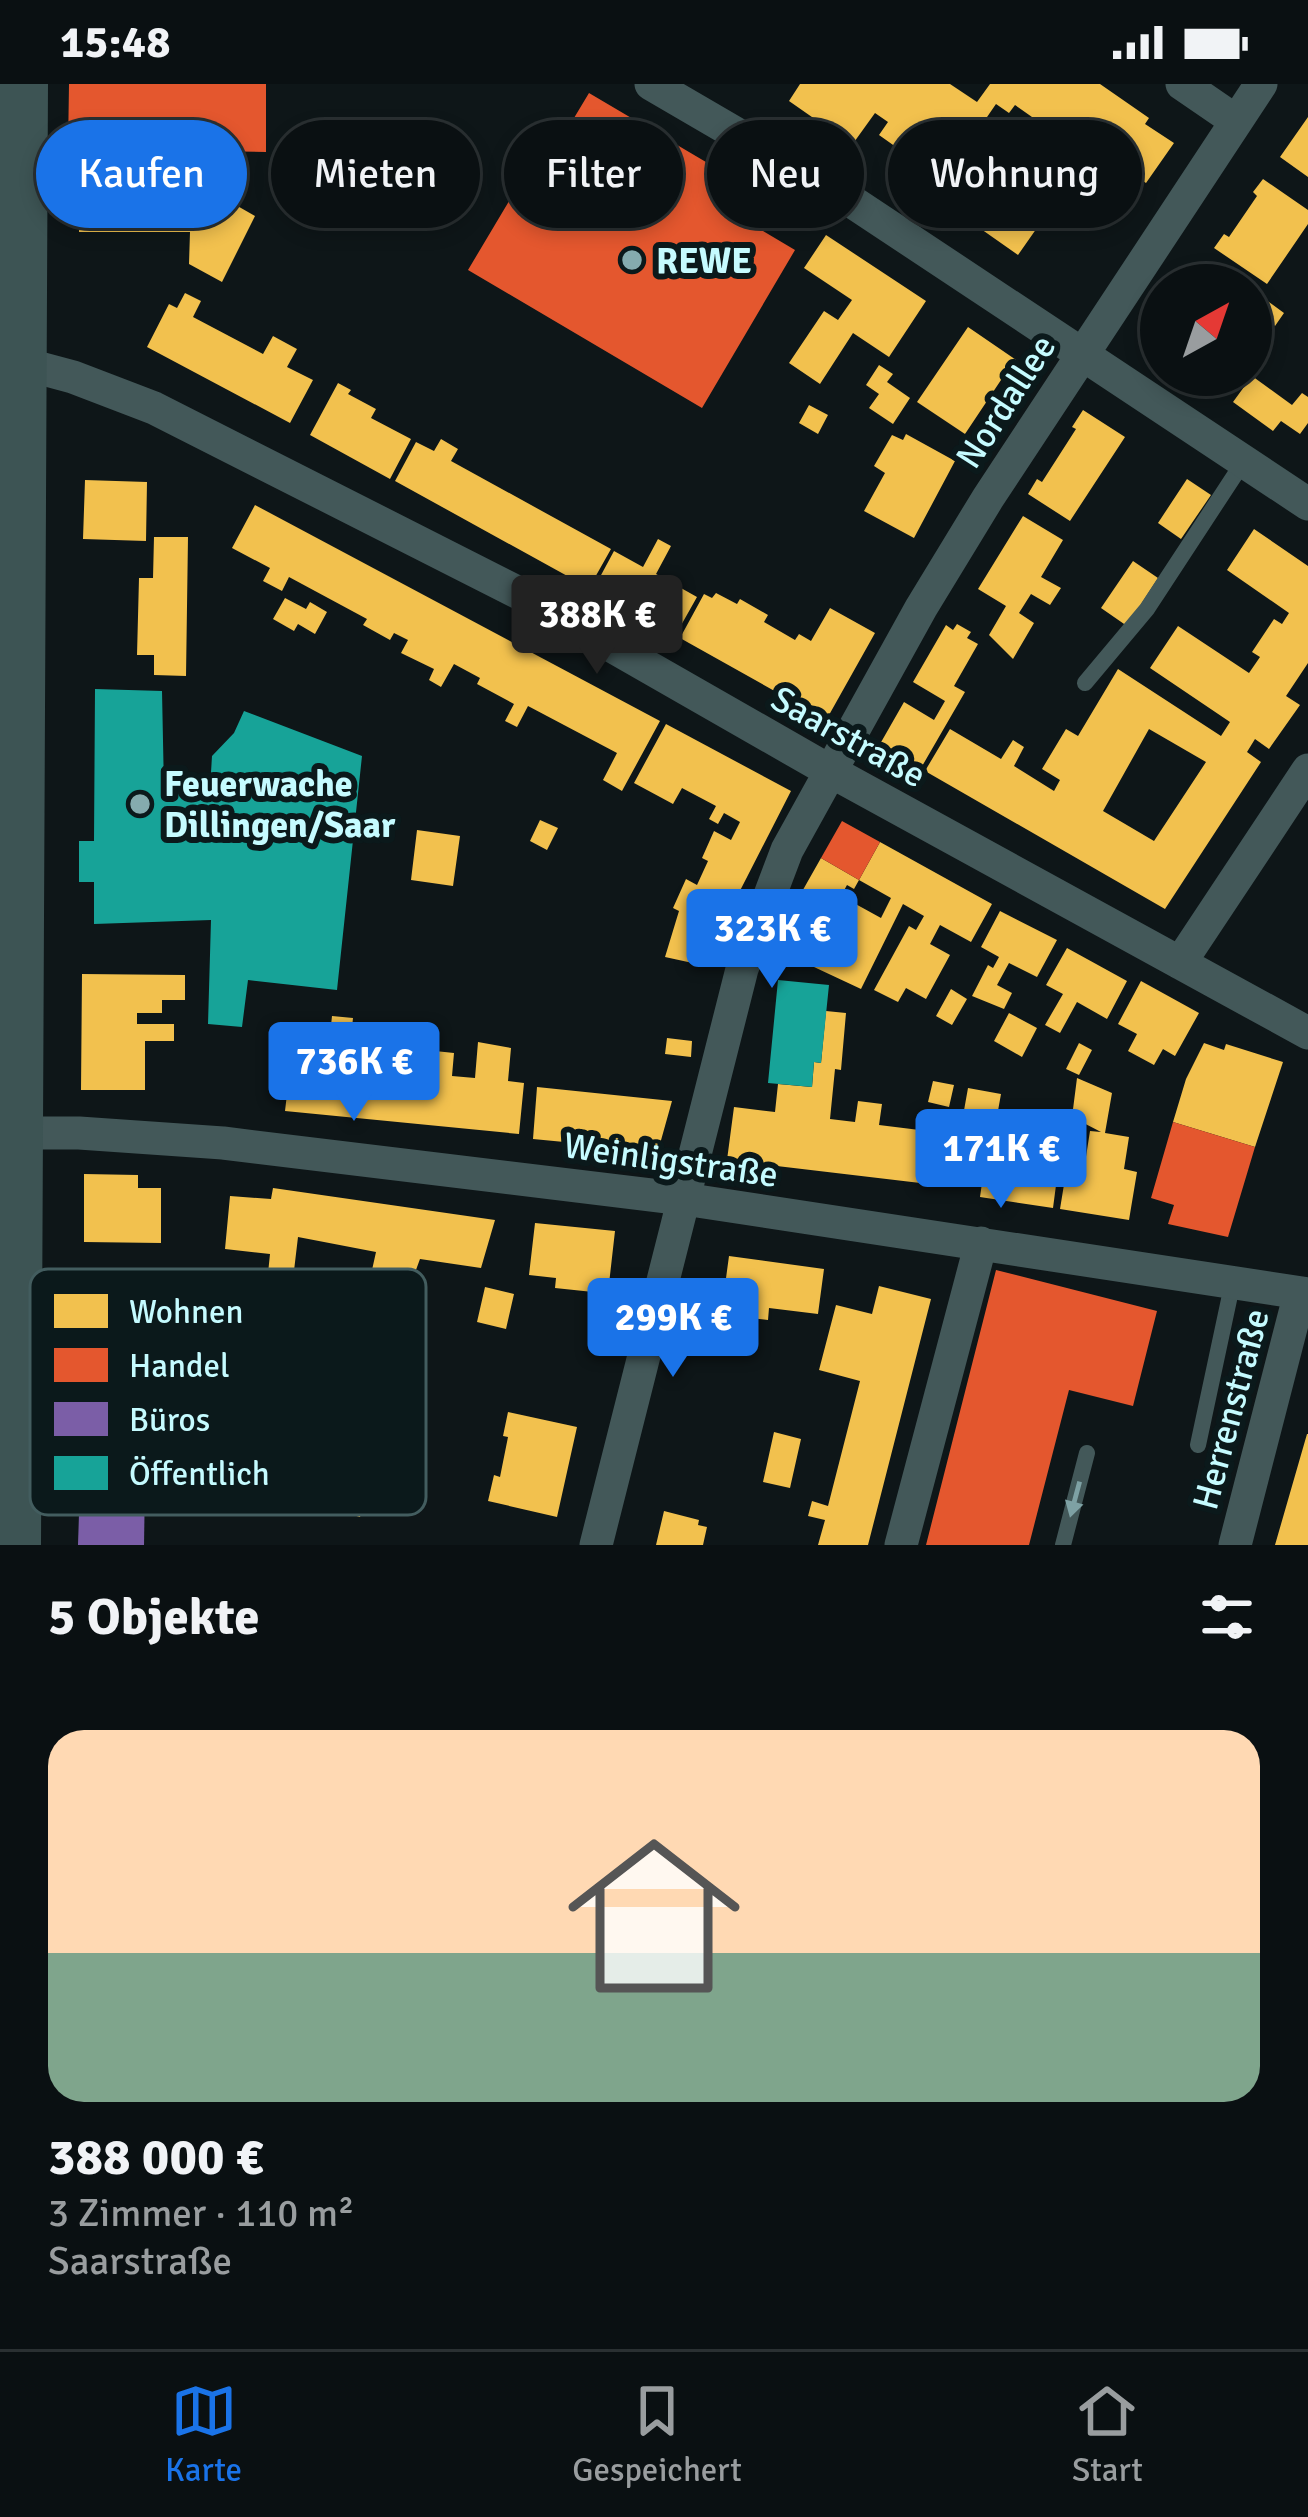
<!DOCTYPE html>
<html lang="de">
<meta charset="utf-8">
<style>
:root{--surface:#0a1012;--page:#181e20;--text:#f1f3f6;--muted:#999d9f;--line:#2a3032;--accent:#1a73e8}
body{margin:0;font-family:Signika,sans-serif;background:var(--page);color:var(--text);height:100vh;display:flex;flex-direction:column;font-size:45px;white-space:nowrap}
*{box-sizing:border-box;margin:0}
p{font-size:39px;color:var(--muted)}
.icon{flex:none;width:66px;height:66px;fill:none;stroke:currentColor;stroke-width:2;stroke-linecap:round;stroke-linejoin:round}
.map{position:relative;height:1461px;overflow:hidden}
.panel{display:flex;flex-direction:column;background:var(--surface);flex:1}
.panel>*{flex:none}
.hud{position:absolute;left:36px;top:36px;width:1236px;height:108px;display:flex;gap:24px}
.needle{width:78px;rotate:40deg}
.buttons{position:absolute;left:1140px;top:180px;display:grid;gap:24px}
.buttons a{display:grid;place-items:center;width:132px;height:132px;border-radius:50%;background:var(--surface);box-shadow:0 6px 18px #0003,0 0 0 3px var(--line);font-size:60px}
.price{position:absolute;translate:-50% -102px;padding:0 27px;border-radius:12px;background:var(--accent);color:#fff;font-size:39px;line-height:78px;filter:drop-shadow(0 3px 6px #0008)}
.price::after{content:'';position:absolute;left:50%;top:72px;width:36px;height:27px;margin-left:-18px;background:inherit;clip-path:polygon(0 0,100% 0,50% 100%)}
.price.on{background:#222;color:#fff}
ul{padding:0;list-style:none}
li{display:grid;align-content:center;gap:24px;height:636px;padding:0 48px}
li+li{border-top:3px solid var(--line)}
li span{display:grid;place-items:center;height:372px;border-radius:36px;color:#555}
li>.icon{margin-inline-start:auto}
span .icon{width:216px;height:216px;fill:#fffc;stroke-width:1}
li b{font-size:51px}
h2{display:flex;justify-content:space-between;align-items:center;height:144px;padding:0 48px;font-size:51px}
.chip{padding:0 42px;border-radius:54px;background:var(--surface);box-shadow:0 6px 18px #0003,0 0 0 3px var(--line);font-size:42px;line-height:108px}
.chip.on{background:var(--accent);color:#fff}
.status{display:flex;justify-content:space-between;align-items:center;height:84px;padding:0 60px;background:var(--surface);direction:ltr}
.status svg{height:33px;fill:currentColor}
.dock{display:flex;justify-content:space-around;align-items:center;height:168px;border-top:3px solid var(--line);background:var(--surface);font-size:33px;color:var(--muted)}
.dock a{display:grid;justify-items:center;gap:6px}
.dock .on{color:var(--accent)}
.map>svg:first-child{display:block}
.homes{fill:#f2c14e;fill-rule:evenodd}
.shops{fill:#e4572e}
.offices{fill:#7b5ea7}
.public{fill:#17a398}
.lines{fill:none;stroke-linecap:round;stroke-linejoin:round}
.lane{stroke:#435859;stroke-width:16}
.street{stroke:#435859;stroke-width:33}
.secondary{stroke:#3d5454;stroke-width:48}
.oneway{fill:#7ea1a4}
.poi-dot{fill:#85abae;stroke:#0b191b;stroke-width:4.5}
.labels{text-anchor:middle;stroke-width:12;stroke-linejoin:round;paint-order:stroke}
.poi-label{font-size:36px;font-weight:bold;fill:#c5fbff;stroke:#0b191b;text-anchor:start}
.street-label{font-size:36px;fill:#c5fbff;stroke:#0b191b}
.key{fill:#0b191b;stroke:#435d5f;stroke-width:3}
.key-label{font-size:33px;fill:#c5fbff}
</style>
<div class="status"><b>15:48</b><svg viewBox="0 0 49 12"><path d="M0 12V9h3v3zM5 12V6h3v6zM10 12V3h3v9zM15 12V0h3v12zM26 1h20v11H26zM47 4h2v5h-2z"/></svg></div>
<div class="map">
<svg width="1308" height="1461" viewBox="0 0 1308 1461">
<rect width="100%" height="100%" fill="#0e1618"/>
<path class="homes" d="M800,0h150l27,18 13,-18h110l49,34 -4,6 29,19 -28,40 -7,-5 -33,47 -43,-31 10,-15 -57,-39 16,-23 -17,-12 -6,8 -13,-9 -20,29 15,11 -6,8 45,31 -10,15 26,17 -28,40 -84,-59 10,-15 -65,-46 9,-13 -13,-9 -23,32 -63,-44z
M1308,33v60l-28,-20z
M202,82l4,22 49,28 -33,66 -33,-18 1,-32h-111l1,-64z
M1263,95l45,31v14l-41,60 -53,-36 10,-14 5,3 28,-41 -4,-4z
M826,151l100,66 -37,56 -36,-24 -33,51 -31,-21 35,-52 14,9 14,-20 -48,-32z
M185,209l16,8 -8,16 70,37 10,-18 24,13 -10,18 26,13 -23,43 -143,-76 22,-43 8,4z
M1262,213l22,16 -9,13 -22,-17z
M968,243l51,35 -8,12 -4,-3 -42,63 -48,-32z
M879,281l14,9 -6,8 23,16 -17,26 -24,-16 10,-14 -13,-9z
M1252,292l40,29 10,-12 6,4v26l-8,11 -19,-13 -8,10 -40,-29z
M338,299l13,7 -3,4 28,15 -5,9 40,21 -21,40 -80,-44z
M809,321l19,10 -10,19 -19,-11z
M1083,326l42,27 -55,84 -42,-27 9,-15 5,3 34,-53 -4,-2z
M906,350l49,27 -41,77 -50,-27 21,-38 -11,-7 18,-31 11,5z
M441,355l17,10 -7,12 160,88 -22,39 -194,-107 21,-39 18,9z
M1187,395l24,16 -30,44 -23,-16z
M85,396l62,2 -1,59 -63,-2z
M255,421l405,216 -38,70 -19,-11 14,-27 -89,-47 -11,21 -12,-6 9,-17 -37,-20 3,-6 -26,-14 -13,23 -12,-7 5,-11 -33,-16 7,-13 -14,-7 -4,7 -27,-15 4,-6 -78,-42 -7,14 -19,-10 7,-13 -38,-20z
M1023,432l40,24 -22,37 20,11 -11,17 -19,-11 -12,19 15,10 -21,36 -24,-24 17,-29 -28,-17z
M1254,445l54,37v97l-22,33 14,9 -31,44 -14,-10 -8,13 14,10 -96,147 -240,-138 25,-42 51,30 12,-19 11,7 -10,19 40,25 6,-11 -18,-11 24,-40 12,7 40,-67 103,67 9,-14 -80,-54 28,-42 71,47 11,-16 -8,-5 22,-33 8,5 7,-11 -62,-43zM1149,645l57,33 -52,79 -51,-30z
M154,453h34l-2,139 -32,-1v-20h-17l2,-77h14z
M658,455l13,7 -15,28 41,23 -22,39 -82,-46 21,-39 29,16z
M1133,477l25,17 -31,48 -26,-18z
M716,509l21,11 3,-5 28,16 -4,7 31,18 4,-6 12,7 19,-33 45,25 -46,82 -8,2 -141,-79 24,-44 8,4z
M285,514l21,11 4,-7 17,10 -12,22 -17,-10 -4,7 -21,-12z
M957,540l14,8 -4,6 11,6 -24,42 11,6 -44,76 -41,-24 24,-42 30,18 11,-19 -32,-19 33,-57 7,5z
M666,640l125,67 -68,133 -12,43 -46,-10 14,-46 -6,-3 13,-29 11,6 11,-24 -6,-3 12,-27 17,9 9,-18 -16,-9 -6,11 -9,-5 7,-13 -34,-18 -9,16 -39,-21z
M540,736l18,8 -11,22 -17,-9z
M417,746l43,6 -7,50 -42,-6z
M880,758l112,62 -21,38 -31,-17 -10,19 20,11 -24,44 -20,-11 -8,14 -24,-12 35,-64 7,4 8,-14 -21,-12 -42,85 -47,-22 6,-9 -42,-24 43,-76 38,22 -5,9 -7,-4 -6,11 40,22 10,-20 -32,-18z
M1000,827l57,29 -20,37 -28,-14 -12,22 15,8 -8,16 -32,-13 16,-31 5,3 6,-11 -18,-10z
M1067,864l60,33 -20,38 -30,-17 -17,31 -15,-8 18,-31 -17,-9z
M82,890l103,1v25h-23v13h-25v11h37v17h-29v49h-64z
M1141,897l58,32 -24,43 -12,-7 -9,16 -26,-14 9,-17 -19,-10z
M951,905l16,10 -15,26 -16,-9z
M826,927l20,2 -5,57 -6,-1 -5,50 25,3 3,-21 24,3 -3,21 81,10 -6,52 -227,-27 7,-53 41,5 3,-28 34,3 2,-25 7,1z
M1009,929l28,15 -15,29 -28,-16z
M332,932l21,2 -5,47 36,4 1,-10 49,4 1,-12 19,2 -2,23 23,2 3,-36 33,6 -3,33 16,2 -5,51 -234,-23 6,-51 36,3z
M667,954l25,3 -1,16 -26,-3z
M1079,959l13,7 -13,25 -13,-6z
M1204,959l20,7 2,-6 57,18 -28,85 -82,-25 13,-43z
M1077,994l35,15 -7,40 24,4 -5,32 13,3 -8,48 -69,-11 8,-49 17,3 5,-32 11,1 -29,-15z
M933,997l21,4 -5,22 -21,-5z
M537,1003l135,14 -14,50 -125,-12z
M968,1004l33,6 -5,28 -33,-6z
M1030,1028l35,5 -12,91 -73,-11 7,-49 23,3 3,-26 14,2z
M84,1090l54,1v13h23v55l-77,-1z
M273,1104l222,32 -14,48 -61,-9 -11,30 -24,-5 -52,201 -26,-7 45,-155 -8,-2 7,-26 8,2 7,-28 6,1 4,-18 -78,-15 -7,59 -25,-3 4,-39 -45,-5 5,-53 41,3z
M535,1139l80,8 -6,53 -15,-2 -1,10 -38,-4 1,-10 -27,-3z
M729,1172l95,13 -6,45 -49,-6 -1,12 -18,-2 -4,28 -29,-4 3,-22 -16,-3 3,-26 17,2z
M879,1202l52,13 -63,246h-50l7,-25 -17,-4 4,-15 16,5 32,-125 -41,-11 17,-65 36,9z
M485,1203l29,7 -8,35 -29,-7z
M508,1328l69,15 -20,90 -69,-16 6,-26 6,2 8,-40 -5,-1z
M774,1348l27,7 -11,49 -27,-6z
M1308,1350v111h-33l32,-111z
M339,1401l28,8 -7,24 -28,-8z
M664,1427l35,9 -1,5 9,2 -4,18h-47z"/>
<path class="shops" d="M69,0h197v68l-198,-3z
M589,9l190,112 -16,26 32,19 -93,158 -234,-138 50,-84 11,7z
M842,737l38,21 -21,38 -38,-22z
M1173,1038l82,25 -27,90 -60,-13 6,-19 -23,-7z
M996,1186l161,41 -24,95 -64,-16 -40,155h-103z"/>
<path class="offices" d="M80,1398l65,2 -1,61h-66z"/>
<path class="public" d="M95,605l67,2 2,99 46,-1 2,-33 22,-23 10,-22 118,45 -25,234 -89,-10 -6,47 -34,-3 3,-104 -117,4v-42h-15v-41h15z
M778,896l51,5 -8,78 -7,-1 -2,25 -44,-4z"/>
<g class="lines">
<path class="lane" d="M1085,599l62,-74 97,-148
M1198,1361l35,-164
M1063,1461l24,-92"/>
<path class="street" d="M651,0l194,113 463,307
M1182,0l54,37
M2,274l71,19 81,31 365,185 311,178 478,262
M1180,879l128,-193
M19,1049h60l144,10 461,56 624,95
M596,1461l146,-576 45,-119 134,-242 67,-110 273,-414
M901,1461l80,-302
M1235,1461l65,-252"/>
<path class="secondary" d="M17,1461l7,-1461"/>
</g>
<defs><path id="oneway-solid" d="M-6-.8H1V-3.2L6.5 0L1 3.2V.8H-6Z" transform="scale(3)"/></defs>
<use class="oneway" href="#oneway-solid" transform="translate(1075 1415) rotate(105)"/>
<g class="poi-dot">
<circle cx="632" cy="176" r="12"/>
<circle cx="140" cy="720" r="12"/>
</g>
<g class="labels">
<g class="poi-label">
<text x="656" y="189">REWE</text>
<text x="164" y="712">Feuerwache<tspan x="164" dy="41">Dillingen/Saar</tspan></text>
</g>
<g class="street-label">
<text transform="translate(1005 317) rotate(-57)" y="13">Nordallee</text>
<text transform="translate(849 652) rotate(29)" y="13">Saarstraße</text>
<text transform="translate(671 1075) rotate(8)" y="13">Weinligstraße</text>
<text transform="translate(1230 1325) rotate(-75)" y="13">Herrenstraße</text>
</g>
</g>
<rect x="30" y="1185" width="396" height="246" rx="18" class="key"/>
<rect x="54" y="1210" width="54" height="34" fill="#f2c14e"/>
<rect x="54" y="1264" width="54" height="34" fill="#e4572e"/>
<rect x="54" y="1318" width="54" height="34" fill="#7b5ea7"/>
<rect x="54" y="1372" width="54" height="34" fill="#17a398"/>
<g class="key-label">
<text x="129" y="1239">Wohnen</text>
<text x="129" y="1293">Handel</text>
<text x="129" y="1347">Büros</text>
<text x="129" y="1401">Öffentlich</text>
</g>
</svg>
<div class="buttons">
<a><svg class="needle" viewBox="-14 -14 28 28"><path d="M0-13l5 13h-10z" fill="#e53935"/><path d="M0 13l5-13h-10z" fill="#999d9f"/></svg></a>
</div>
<b class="price on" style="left:597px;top:593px">388K €</b>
<b class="price" style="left:772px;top:907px">323K €</b>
<b class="price" style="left:354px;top:1040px">736K €</b>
<b class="price" style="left:1001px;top:1127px">171K €</b>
<b class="price" style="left:673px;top:1296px">299K €</b>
<div class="hud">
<a class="chip on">Kaufen</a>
<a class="chip">Mieten</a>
<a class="chip">Filter</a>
<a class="chip">Neu</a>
<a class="chip">Wohnung</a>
</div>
</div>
<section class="panel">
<h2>5 Objekte<svg class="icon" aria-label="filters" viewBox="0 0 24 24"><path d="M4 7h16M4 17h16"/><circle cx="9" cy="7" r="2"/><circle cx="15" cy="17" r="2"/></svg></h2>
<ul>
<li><span style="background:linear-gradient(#ffd9b3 60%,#7fa58c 0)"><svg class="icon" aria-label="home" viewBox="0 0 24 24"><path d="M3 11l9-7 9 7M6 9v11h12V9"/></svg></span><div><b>388 000 €</b><p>3 Zimmer · 110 m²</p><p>Saarstraße</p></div></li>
</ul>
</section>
<nav class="dock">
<a class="on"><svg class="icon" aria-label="map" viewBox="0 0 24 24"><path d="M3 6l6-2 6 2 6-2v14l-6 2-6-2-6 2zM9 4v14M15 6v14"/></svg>Karte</a>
<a><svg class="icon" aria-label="saved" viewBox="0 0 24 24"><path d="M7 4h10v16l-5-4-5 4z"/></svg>Gespeichert</a>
<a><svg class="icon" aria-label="home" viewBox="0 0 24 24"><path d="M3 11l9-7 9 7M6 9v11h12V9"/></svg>Start</a>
</nav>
